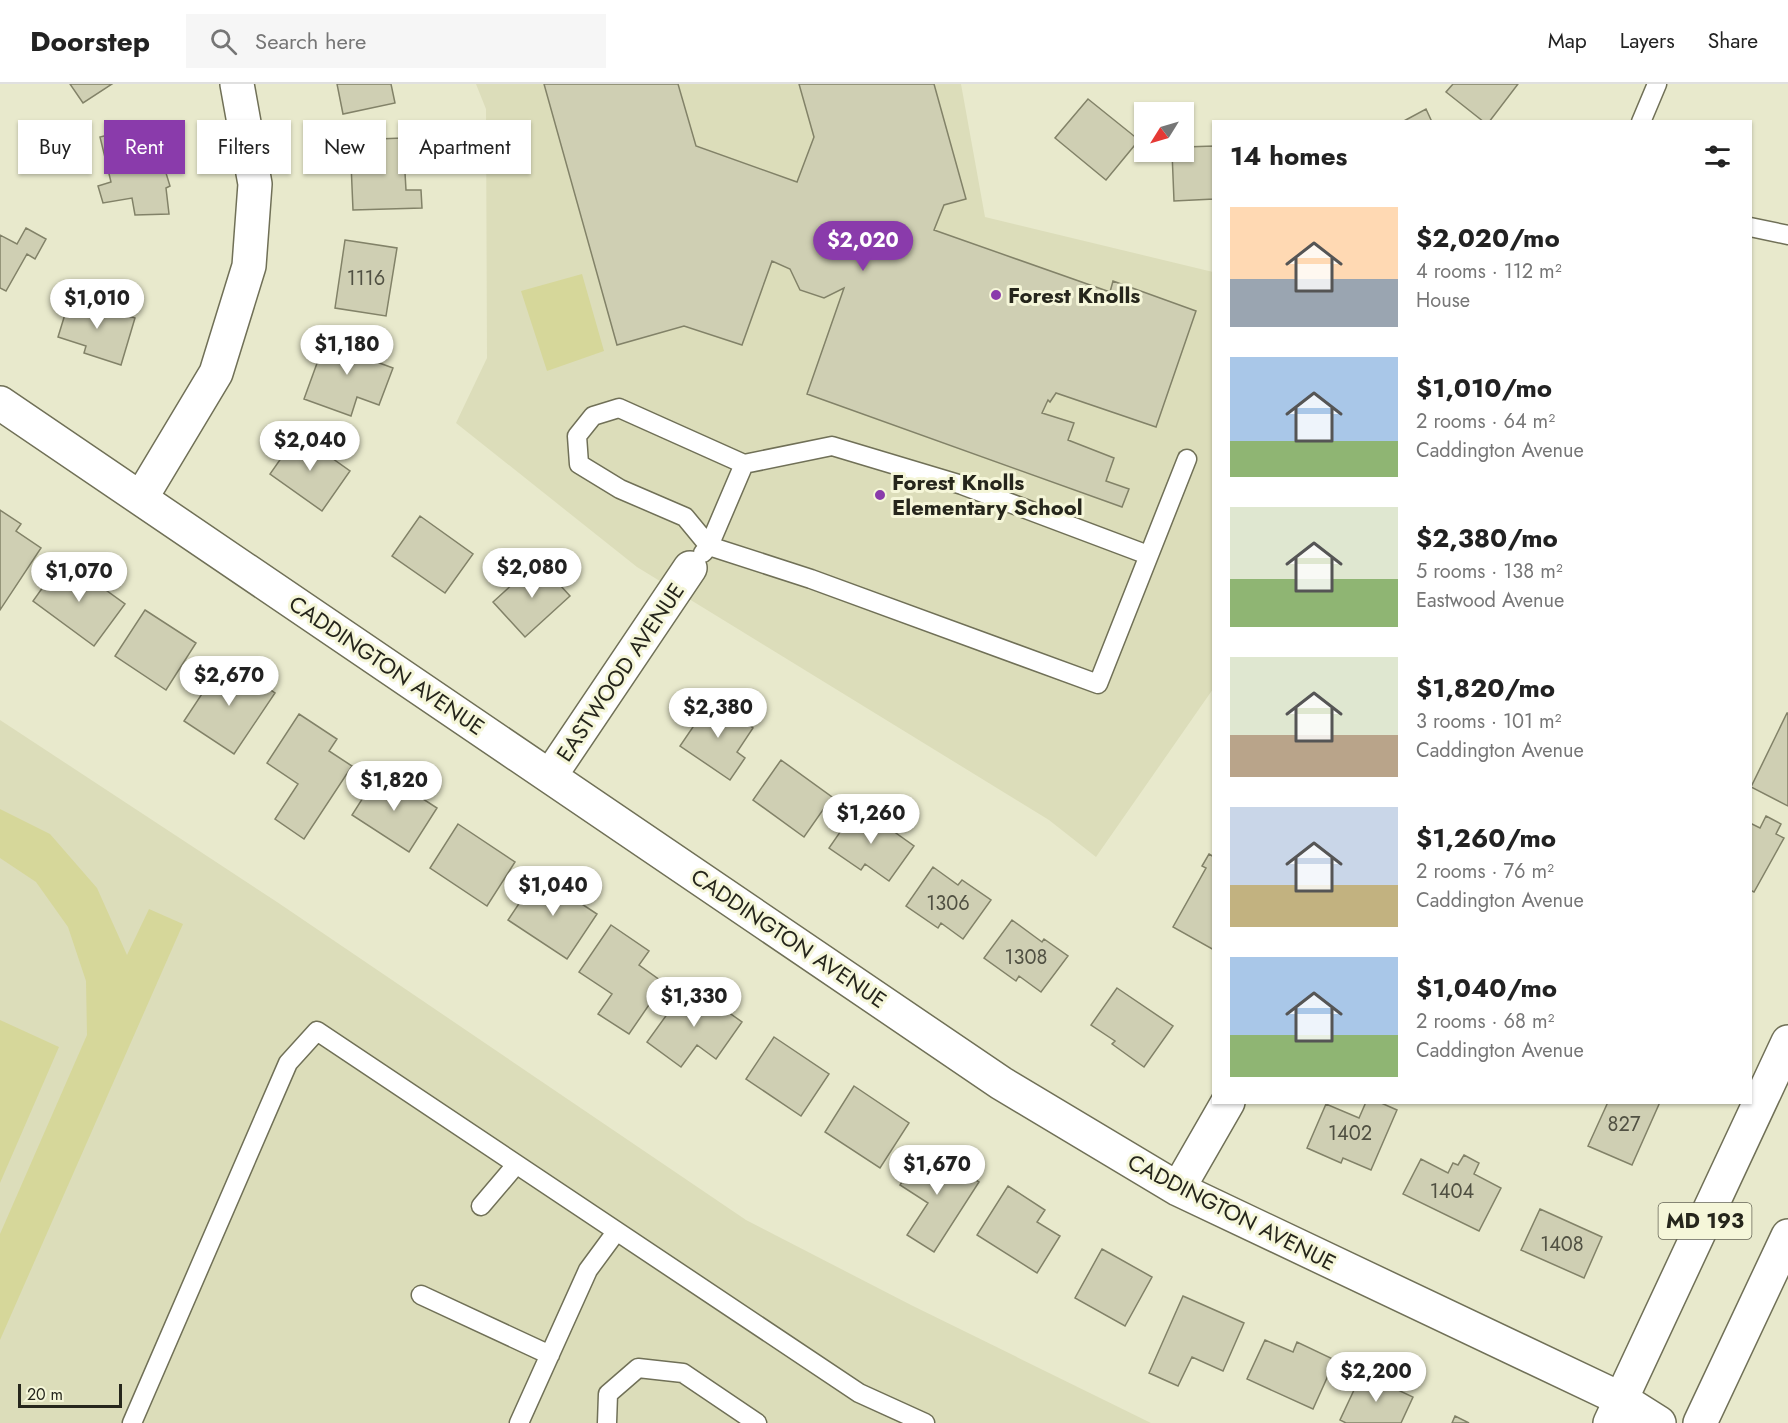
<!DOCTYPE html>
<meta charset="utf-8">
<style>
:root{--surface:#fff;--page:#f6f6f6;--text:#222;--muted:#767676;--line:#e0e0e0;--accent:#8a3bab}
body{margin:0;font-family:Jost,sans-serif;background:var(--page);color:var(--text);height:100vh;display:flex;flex-direction:column;font-size:22px;white-space:nowrap}
*{box-sizing:border-box;margin:0}
p{font-size:20px;color:var(--muted)}
.icon{flex:none;width:33px;height:33px;fill:none;stroke:currentColor;stroke-width:2;stroke-linecap:round;stroke-linejoin:round}
.map{position:relative;flex:1;overflow:hidden}
.panel{position:absolute;left:1212px;top:36px;width:540px;height:984px;display:flex;flex-direction:column;background:var(--surface);border-radius:0px;box-shadow:0 2px 4px #0004}
.panel>*{flex:none}
.guide{position:absolute;left:18px;top:36px;width:570px;height:54px;display:flex;gap:12px}
.needle{width:39px;rotate:233deg}
.buttons{position:absolute;left:1134px;top:18px;display:grid;gap:12px}
.buttons a{display:grid;place-items:center;width:60px;height:60px;border-radius:0px;background:var(--surface);box-shadow:0 2px 4px #0004;font-size:30px}
.scale{position:absolute;left:18px;bottom:15px;width:104px;box-sizing:border-box;padding-left:6px;border:3px solid #26261c;border-top:0;font-size:16px;line-height:21px;white-space:nowrap;color:#26261c;-webkit-text-stroke:4px #f5f6d9;paint-order:stroke}
.price{position:absolute;translate:-50% -51px;padding:0 14px;border-radius:21px;background:#fff;color:#222;font-size:20px;line-height:39px;filter:drop-shadow(0 2px 3px #0008)}
.price::after{content:'';position:absolute;left:50%;top:36px;width:18px;height:14px;margin-left:-9px;background:inherit;clip-path:polygon(0 0,100% 0,50% 100%)}
.price.on{background:var(--accent);color:#fff}
ul{padding:0;list-style:none}
li{display:flex;align-items:center;gap:18px;height:150px;padding:0 18px}
li span{display:grid;place-items:center;flex:none;width:168px;height:120px;border-radius:0px;color:#555}
li>.icon{margin-inline-start:auto}
span .icon{width:72px;height:72px;fill:#fffc;stroke-width:1}
li b{font-size:26px}
h2{display:flex;justify-content:space-between;align-items:center;height:72px;padding:0 18px;font-size:26px}
.chip{padding:0 21px;border-radius:0px;background:var(--surface);box-shadow:0 2px 4px #0004;font-size:21px;line-height:54px}
.chip.on{background:var(--accent);color:#fff}
header{display:flex;align-items:center;gap:36px;box-sizing:border-box;height:84px;padding:0 30px;background:var(--surface);border-bottom:2px solid var(--line)}
header strong{font-size:28px}
nav{display:flex;gap:33px;margin-inline-start:auto;font-size:21px}
.search{width:420px;height:54px;background:var(--page);display:flex;align-items:center;gap:15px;box-sizing:border-box;padding:0 21px;border-radius:0px;color:var(--muted);font-size:22px}
.map>svg:first-child{display:block}
.built{fill:#dcddba}
.green{fill:#d6d79a}
.building{fill:#cfcfb3;stroke:#828268;stroke-width:1.5}
.lines{fill:none;stroke-linecap:round;stroke-linejoin:round}
.service-casing{stroke:#707057;stroke-width:21}
.minor-casing{stroke:#707057;stroke-width:36}
.primary-casing{stroke:#707057;stroke-width:36}
.service{stroke:#fff;stroke-width:18}
.minor{stroke:#fff;stroke-width:33}
.primary{stroke:#fff;stroke-width:33}
.poi-dot{fill:#8a3bab;stroke:#f5f6d9;stroke-width:2}
.labels{text-anchor:middle;stroke-width:6;stroke-linejoin:round;paint-order:stroke}
.number-label{font-size:20px;fill:#505042}
.shield{fill:#f5f6d9;stroke:#646455;stroke-width:1.5}
.shield-label{font-size:21px;font-weight:bold;fill:#26261c}
.poi-label{font-size:22px;font-weight:bold;fill:#26261c;stroke:#f5f6d9;text-anchor:start}
.street-label{font-size:22px;fill:#26261c;stroke:#f5f6d9}
</style>
<header>
<strong>Doorstep</strong>
<div class="search"><svg class="icon" aria-label="search" viewBox="0 0 24 24"><circle cx="10" cy="10" r="6"/><path d="M15 15l6 6"/></svg>Search here</div>
<nav><a>Map</a><a>Layers</a><a>Share</a></nav>
</header>
<div class="map">
<svg width="1788" height="1339" viewBox="0 0 1788 1339">
<rect width="100%" height="100%" fill="#e8e9cc"/>
<path class="built" d="M476,0h485l24,133 228,55v417l-117,168 -47,-37 -412,-253 -181,-144 31,-65 -1,-249z
M0,636l277,182 469,318 165,85 240,118h-1151z"/>
<path class="green" d="M582,190l22,77 -57,20 -26,-80z
M0,725l50,25 47,54 30,67 22,-46 34,15 -183,416v-106l87,-199 -1,-54 -18,-54 -32,-45 -36,-24z
M0,936l59,27 -59,136z"/>
<path class="building" d="M70,0h42l-29,19z
M337,0h54l4,19 -52,11z
M544,0h134l18,62 101,36 17,-45 -15,-53h135l32,115 -22,6 -10,25 176,62 3,-11 83,30 -40,116 -100,-34 -6,9 -2,-2 -6,13 32,10 -6,17 46,18 -8,23 23,8 -7,18 -315,-113 37,-106 -20,10 -24,-8 -10,-21 -18,-8 -30,84 -58,-19 -67,19z
M1453,0h65l-29,38h-5l-38,-30z
M1088,15l51,41 -33,40 -51,-42z
M1426,25l6,13h-30z
M151,40l19,62 -4,2 3,26 -34,1 -3,-17 -29,5 -5,-17 13,-4 -11,-45z
M403,54l3,52h15l1,18 -69,2 -3,-70z
M1214,62v53l-40,2 -2,-49h12v-5z
M26,144l20,11 -11,20 -8,-5 -21,37 -6,-3v-53l17,9z
M345,156l52,8 -11,68 -51,-8z
M70,214l65,20 -14,47 -37,-12 2,-7 -28,-9z
M328,249l49,19 -3,9 19,7 -14,37 -22,-8 -6,19 -47,-17z
M298,350l52,37 -28,40 -52,-37z
M0,426l21,14 -5,7 25,17 -41,62z
M420,432l53,38 -28,39 -53,-37z
M63,475l62,45 -31,42 -61,-45z
M538,477l32,35 -45,41 -32,-35z
M145,526l51,33 -30,47 -51,-34z
M225,575l50,34 -41,61 -50,-33z
M712,615l41,29 -16,24 8,6 -15,22 -50,-34z
M1787,629h1v93l-37,-19z
M299,630l38,25 -8,12 23,15 -48,73 -29,-20 23,-35 -31,-21z
M781,676l51,37 -28,40 -51,-37z
M380,687l57,37 -28,44 -57,-37z
M858,722l56,40 -25,35 -24,-17 -4,6 -32,-22z
M1766,732l15,8 -5,10 8,4 -30,54 -4,-2v-67l10,5z
M458,740l57,38 -28,44 -57,-38z
M1209,770l5,3v93l-41,-23 33,-59 -4,-2z
M933,783l25,18 4,-5 29,20 -28,39 -22,-16 -3,5 -32,-22z
M538,791l59,39 -30,45 -59,-39z
M1012,836l30,22 2,-3 24,17 -27,36 -22,-16 -3,5 -32,-23z
M611,841l38,26 -10,14 25,18 -35,51 -31,-20 14,-20 -33,-22z
M689,900l53,38 -26,37 -19,-14 -16,22 -34,-25z
M1117,904l56,38 -29,41 -32,-23 3,-3 -24,-16z
M774,953l55,37 -28,42 -55,-37z
M854,1002l55,37 -29,45 -55,-36z
M1366,1018h13l18,8 -26,60 -28,-12 -2,5 -34,-15 19,-44 33,14z
M1608,1018h52l-28,63 -44,-19z
M925,1063l54,35 -45,70 -27,-17 21,-32 -28,-18z
M1464,1071l15,8 -5,11 27,14 -22,43 -76,-37 18,-35 27,14 5,-10 5,2z
M1008,1102l37,24 -8,12 23,14 -23,37 -60,-38z
M1540,1125l62,28 -18,41 -63,-28z
M1102,1165l50,28 -27,49 -50,-28z
M1183,1212l61,27 -21,48 -31,-14 -14,29 -29,-13z
M1265,1256l28,12 4,-10 38,18 -22,49 -66,-30z
M1362,1289l51,24 -12,26h-55l-6,-3z
M1455,1332l14,7h-17z"/>
<g class="lines">
<defs>
<path id="service" d="M1641,38l16,-38
M1750,143l38,8
M703,469l6,-7 35,-82
M1148,471l-186,-70 -130,-39 -88,18 -125,-56 -26,8 -16,20 2,28 41,25 65,28 24,29 102,33 287,105 89,-225
M481,1122l34,-40
M421,1211l129,60
M132,1339l156,-360 29,-32 542,362 66,30
M519,1339l69,-153 28,-38
M607,1339l1,-29 30,-26 45,5 74,50"/>
<path id="minor" d="M0,319l1001,680 177,106 443,210 38,24
M141,414l75,-125 33,-107 6,-82 -18,-100
M550,692l140,-208
M1178,1105l50,-87"/>
<path id="primary" d="M1610,1339l178,-381
M1700,1339l88,-187"/>
</defs>
<use href="#service" class="service-casing"/>
<use href="#minor" class="minor-casing"/>
<use href="#primary" class="primary-casing"/>
<use href="#service" class="service"/>
<use href="#minor" class="minor"/>
<use href="#primary" class="primary"/>
</g>
<g class="poi-dot">
<circle cx="996" cy="211" r="6"/>
<circle cx="880" cy="411" r="6"/>
</g>
<g class="labels">
<g class="number-label">
<text x="366" y="201">1116</text>
<text x="948" y="826">1306</text>
<text x="1026" y="880">1308</text>
<text x="1624" y="1047">827</text>
<text x="1350" y="1056">1402</text>
<text x="1452" y="1114">1404</text>
<text x="1562" y="1167">1408</text>
</g>
<rect class="shield" x="1658.5" y="1119" width="93" height="36" rx="4.5"/>
<g class="shield-label">
<text x="1705" y="1144">MD 193</text>
</g>
<g class="poi-label">
<text x="1008" y="219">Forest Knolls</text>
<text x="892" y="406">Forest Knolls<tspan x="892" dy="25">Elementary School</tspan></text>
</g>
<g class="street-label">
<text transform="translate(387 581) rotate(34)" y="8">CADDINGTON AVENUE</text>
<text transform="translate(620 588) rotate(-56)" y="8">EASTWOOD AVENUE</text>
<text transform="translate(789 854) rotate(34)" y="8">CADDINGTON AVENUE</text>
<text transform="translate(1232 1128) rotate(27)" y="8">CADDINGTON AVENUE</text>
</g>
</g>
</svg>
<div class="buttons">
<a><svg class="needle" viewBox="-14 -14 28 28"><path d="M0-13l5 13h-10z" fill="#e53935"/><path d="M0 13l5-13h-10z" fill="#767676"/></svg></a>
</div>
<div class="scale">20 m</div>
<b class="price on" style="left:863px;top:188px">$2,020</b>
<b class="price" style="left:97px;top:246px">$1,010</b>
<b class="price" style="left:347px;top:292px">$1,180</b>
<b class="price" style="left:310px;top:388px">$2,040</b>
<b class="price" style="left:532px;top:515px">$2,080</b>
<b class="price" style="left:79px;top:519px">$1,070</b>
<b class="price" style="left:229px;top:623px">$2,670</b>
<b class="price" style="left:718px;top:655px">$2,380</b>
<b class="price" style="left:394px;top:728px">$1,820</b>
<b class="price" style="left:871px;top:761px">$1,260</b>
<b class="price" style="left:553px;top:833px">$1,040</b>
<b class="price" style="left:694px;top:944px">$1,330</b>
<b class="price" style="left:937px;top:1112px">$1,670</b>
<b class="price" style="left:1376px;top:1319px">$2,200</b>
<div class="guide">
<a class="chip">Buy</a>
<a class="chip on">Rent</a>
<a class="chip">Filters</a>
<a class="chip">New</a>
<a class="chip">Apartment</a>
</div>
<section class="panel">
<h2>14 homes<svg class="icon" aria-label="filters" viewBox="0 0 24 24"><path d="M4 7h16M4 17h16"/><circle cx="9" cy="7" r="2"/><circle cx="15" cy="17" r="2"/></svg></h2>
<ul>
<li><span style="background:linear-gradient(#ffd9b3 60%,#9aa5b1 0)"><svg class="icon" aria-label="home" viewBox="0 0 24 24"><path d="M3 11l9-7 9 7M6 9v11h12V9"/></svg></span><div><b>$2,020/mo</b><p>4 rooms · 112 m²</p><p>House</p></div></li>
<li><span style="background:linear-gradient(#a9c7e8 70%,#8fb573 0)"><svg class="icon" aria-label="home" viewBox="0 0 24 24"><path d="M3 11l9-7 9 7M6 9v11h12V9"/></svg></span><div><b>$1,010/mo</b><p>2 rooms · 64 m²</p><p>Caddington Avenue</p></div></li>
<li><span style="background:linear-gradient(#dfe7d0 60%,#8fb573 0)"><svg class="icon" aria-label="home" viewBox="0 0 24 24"><path d="M3 11l9-7 9 7M6 9v11h12V9"/></svg></span><div><b>$2,380/mo</b><p>5 rooms · 138 m²</p><p>Eastwood Avenue</p></div></li>
<li><span style="background:linear-gradient(#dfe7d0 65%,#b9a48a 0)"><svg class="icon" aria-label="home" viewBox="0 0 24 24"><path d="M3 11l9-7 9 7M6 9v11h12V9"/></svg></span><div><b>$1,820/mo</b><p>3 rooms · 101 m²</p><p>Caddington Avenue</p></div></li>
<li><span style="background:linear-gradient(#c9d6e8 65%,#c2b280 0)"><svg class="icon" aria-label="home" viewBox="0 0 24 24"><path d="M3 11l9-7 9 7M6 9v11h12V9"/></svg></span><div><b>$1,260/mo</b><p>2 rooms · 76 m²</p><p>Caddington Avenue</p></div></li>
<li><span style="background:linear-gradient(#a9c7e8 65%,#8fb573 0)"><svg class="icon" aria-label="home" viewBox="0 0 24 24"><path d="M3 11l9-7 9 7M6 9v11h12V9"/></svg></span><div><b>$1,040/mo</b><p>2 rooms · 68 m²</p><p>Caddington Avenue</p></div></li>
</ul>
</section>
</div>
